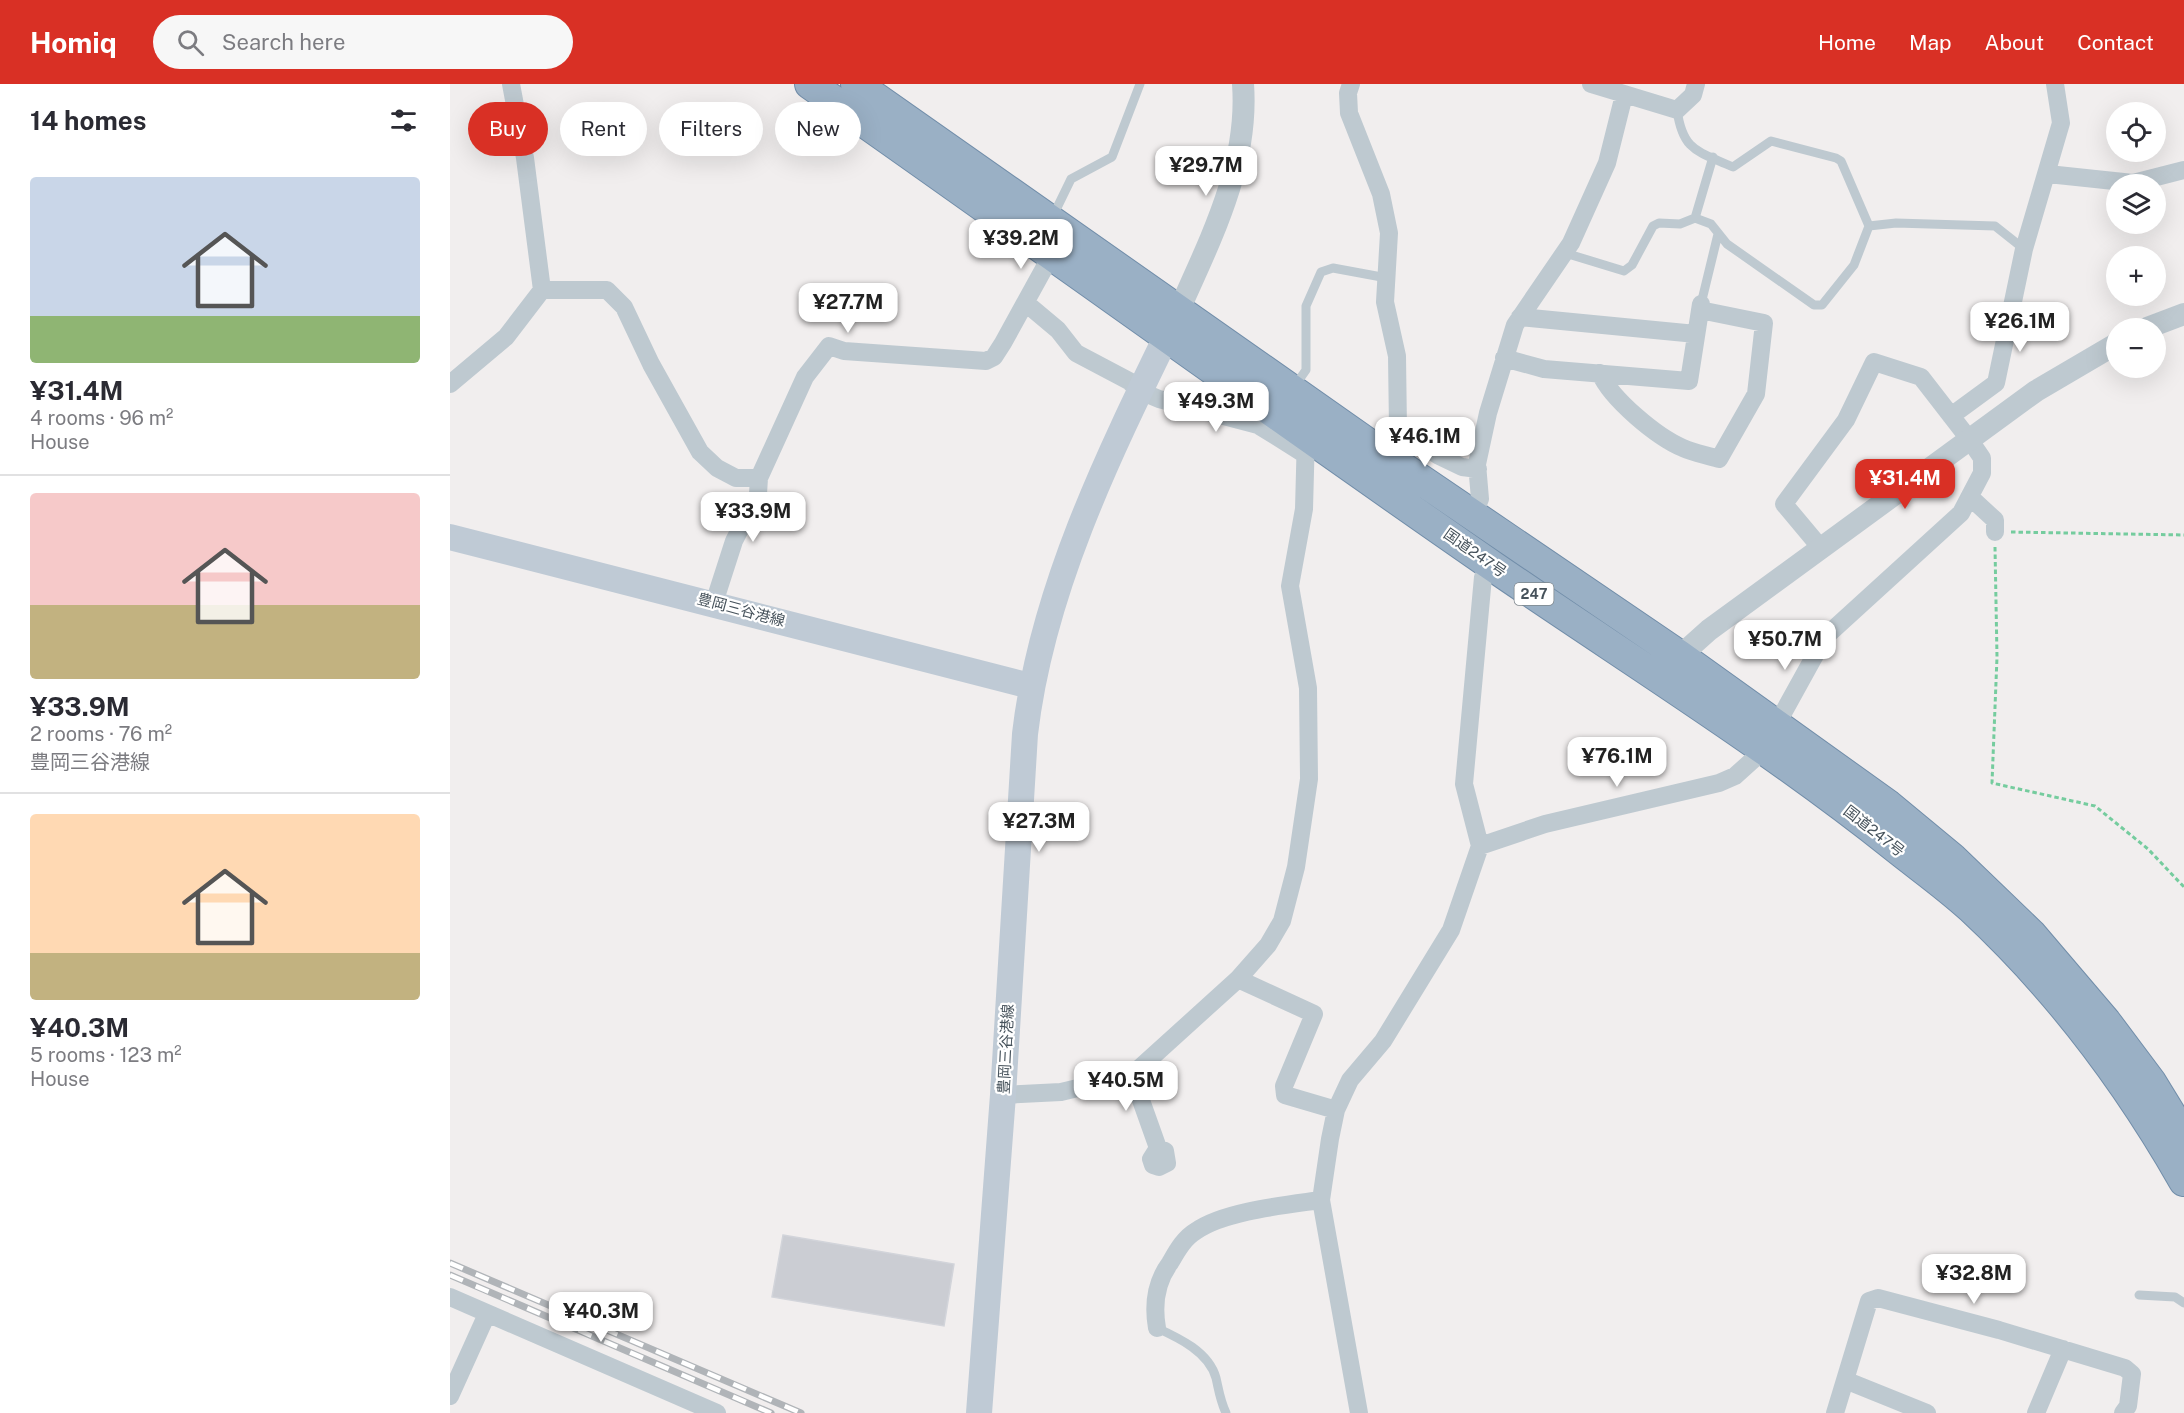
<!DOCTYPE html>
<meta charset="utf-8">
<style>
:root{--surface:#fff;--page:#f7f7f7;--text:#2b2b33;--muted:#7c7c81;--line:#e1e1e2;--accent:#d93025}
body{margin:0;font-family:"Public Sans","Noto Sans JP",sans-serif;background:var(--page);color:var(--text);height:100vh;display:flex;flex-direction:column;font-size:22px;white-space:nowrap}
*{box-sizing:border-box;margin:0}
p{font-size:20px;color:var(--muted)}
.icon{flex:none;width:33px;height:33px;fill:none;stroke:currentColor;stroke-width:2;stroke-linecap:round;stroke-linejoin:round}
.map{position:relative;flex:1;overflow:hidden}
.details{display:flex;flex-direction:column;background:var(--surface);width:450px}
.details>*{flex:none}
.hud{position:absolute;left:18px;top:18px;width:570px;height:54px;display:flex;gap:12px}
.tools{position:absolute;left:1656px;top:18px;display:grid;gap:12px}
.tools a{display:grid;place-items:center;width:60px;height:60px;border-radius:50%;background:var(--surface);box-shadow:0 6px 24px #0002;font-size:30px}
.price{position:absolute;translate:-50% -51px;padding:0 14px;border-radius:12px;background:#fff;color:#222;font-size:20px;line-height:39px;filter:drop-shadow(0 2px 3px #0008)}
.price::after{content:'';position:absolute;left:50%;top:36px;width:18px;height:14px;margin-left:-9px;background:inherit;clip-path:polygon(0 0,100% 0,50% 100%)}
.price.selected{background:var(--accent);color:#fff}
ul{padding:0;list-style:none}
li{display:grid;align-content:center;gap:12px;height:318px;padding:0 30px}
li+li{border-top:2px solid var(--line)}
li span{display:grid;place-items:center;height:186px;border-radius:6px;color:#555}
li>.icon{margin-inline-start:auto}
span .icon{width:108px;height:108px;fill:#fffc;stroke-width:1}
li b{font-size:26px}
h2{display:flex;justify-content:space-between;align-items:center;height:72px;padding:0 30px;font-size:26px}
.chip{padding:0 21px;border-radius:27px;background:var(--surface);box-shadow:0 6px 24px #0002;font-size:21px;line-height:54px}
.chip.selected{background:var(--accent);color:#fff}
header{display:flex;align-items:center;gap:36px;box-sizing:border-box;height:84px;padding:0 30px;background:var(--accent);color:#fff}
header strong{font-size:28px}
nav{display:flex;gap:33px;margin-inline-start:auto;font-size:21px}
.search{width:420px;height:54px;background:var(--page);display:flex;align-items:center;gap:15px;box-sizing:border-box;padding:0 21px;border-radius:33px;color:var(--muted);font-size:22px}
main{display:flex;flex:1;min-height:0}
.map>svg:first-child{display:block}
.building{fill:#cbcdd3;stroke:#d2d4da;stroke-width:1.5}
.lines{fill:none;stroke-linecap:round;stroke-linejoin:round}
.trunk-casing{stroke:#718da9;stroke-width:32}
.path{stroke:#75cc9e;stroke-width:3;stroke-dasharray:4.5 3;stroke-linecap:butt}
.service{stroke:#bec9d0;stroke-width:9}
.minor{stroke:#bec9d0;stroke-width:18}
.tertiary{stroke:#bec9d0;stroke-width:22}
.secondary{stroke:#bfcad5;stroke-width:26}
.trunk{stroke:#9ab0c5;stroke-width:30}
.rail-casing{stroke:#b0b4b8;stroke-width:7}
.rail{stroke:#fff;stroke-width:4.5;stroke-dasharray:14;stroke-linecap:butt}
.labels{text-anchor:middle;stroke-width:4.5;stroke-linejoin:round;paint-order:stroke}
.shield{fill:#fff;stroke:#7e868c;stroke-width:1.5}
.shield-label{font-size:14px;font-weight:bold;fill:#46525b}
.street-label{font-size:15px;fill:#46525b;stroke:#fff}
</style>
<header>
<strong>Homiq</strong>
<div class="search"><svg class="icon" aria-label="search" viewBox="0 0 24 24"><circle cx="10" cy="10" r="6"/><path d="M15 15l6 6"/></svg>Search here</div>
<nav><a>Home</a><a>Map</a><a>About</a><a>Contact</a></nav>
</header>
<main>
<section class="details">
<h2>14 homes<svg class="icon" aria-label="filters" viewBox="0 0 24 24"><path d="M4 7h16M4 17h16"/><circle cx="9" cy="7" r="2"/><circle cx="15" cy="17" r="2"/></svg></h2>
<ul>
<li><span style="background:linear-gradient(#c9d6e8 75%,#8fb573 0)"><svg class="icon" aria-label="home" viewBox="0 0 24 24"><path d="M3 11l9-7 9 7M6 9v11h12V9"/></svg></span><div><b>¥31.4M</b><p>4 rooms · 96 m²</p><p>House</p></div></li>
<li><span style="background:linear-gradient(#f6c9c9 60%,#c2b280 0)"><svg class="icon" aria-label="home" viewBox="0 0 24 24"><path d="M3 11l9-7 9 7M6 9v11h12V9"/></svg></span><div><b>¥33.9M</b><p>2 rooms · 76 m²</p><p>豊岡三谷港線</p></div></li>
<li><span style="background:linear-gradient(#ffd9b3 75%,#c2b280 0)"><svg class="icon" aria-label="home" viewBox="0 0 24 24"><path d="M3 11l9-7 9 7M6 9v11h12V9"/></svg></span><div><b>¥40.3M</b><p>5 rooms · 123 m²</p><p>House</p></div></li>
</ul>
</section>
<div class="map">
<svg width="1734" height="1329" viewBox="0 0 1734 1329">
<rect width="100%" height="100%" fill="#f1eeee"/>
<path class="building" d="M333,1151l171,29 -10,62 -172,-29z"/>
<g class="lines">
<defs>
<path id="trunk" d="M360,0c228,160 454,324 684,483 134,92 273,178 401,280 25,20 52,39 76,61 85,79 156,173 213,273
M406,0l527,370 297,202 208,149 64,53 79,76 75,88 45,60 33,54"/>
</defs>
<use href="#trunk" class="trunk-casing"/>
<path class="path" d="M1561,448l173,3
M1545,463l2,110 -5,126 103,23 53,43 36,38"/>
<path class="service" d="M1227,26c6,42 21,41 56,57l38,-26 65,17 5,3 28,65 27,-3 99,3 29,23
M603,132l18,-37 41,-22 28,-73
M1245,134l18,-61
M1115,169l59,18 8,-6 21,-39 6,-3 21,1 15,-6 16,6 16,20 87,61h8l32,-40 15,-39
M1251,220l17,-70
M844,303l12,-17v-64l15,-34 12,-4 54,10
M1689,1211l36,2 9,6
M707,1244c22,10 52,24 59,50 3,13 4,22 10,35"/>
<path class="minor" d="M901,0l-3,9 1,20 32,81 8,39 -4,69 12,54 1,73
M1141,0l86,26 16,-15 3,-11
M1598,90l85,9 51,-13
M92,206h65l17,17 27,57 49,88 17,16 19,10h23
M577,220l31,26 18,23 53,28 11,10 19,8 99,26 48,30
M1070,233l176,17
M1054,274l40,11 145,12 12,-77
M1150,289c11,26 57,64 83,75 11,5 24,7 36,11l37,-65 8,-71 -64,-13
M0,300l56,-47 36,-47 -17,-132 -14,-74
M1501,332l45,-33 28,-134 37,-126 -6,-39
M920,361l19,-15 9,-1 41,27 23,11 16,2
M1521,414l24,22v12
M1023,431l7,-16 -3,-35 11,-51 27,-88 56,-82 36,-80 17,-68
M264,519l20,-62 24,-47 1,-16 46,-101 24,-31 15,5 142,10 8,-4 9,-14 49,-89
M1327,640l48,-87 136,-124 21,-40v-15l-13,-19 -48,-62 -47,-15 -28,58 -62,84 36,43
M1030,762l65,-22 174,-41 16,-7 30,-27
M788,895l76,35 -30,72 1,9 51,15
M682,991l26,73 7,3 2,12 -8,4 -6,-2 -2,-6 7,-11
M553,1011l58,-3 71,-17 106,-96 30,-34 14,-24 14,-54 13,-88 -1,-91 -18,-102 14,-77 2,-75
M0,1213l267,116
M707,1244c-4,-23 -1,-46 13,-65 7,-12 14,-25 26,-32 28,-20 90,-26 125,-31
M1395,1296l82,33
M0,1312l37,-82
M909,1329l-38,-213 9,-61 6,-29 14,-30 33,-39 68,-111 29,-84 -16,-62 19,-207 10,-11
M1385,1329l34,-112 9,-3 121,32 126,38 7,6 -4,32 -5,7
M1586,1329l27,-64"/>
<path class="tertiary" d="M729,226c32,-72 70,-145 64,-226
M1697,244l37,-14
M1230,572l29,-26 327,-239 80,-47"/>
<path class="secondary" d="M0,453l580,149
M529,1329l24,-318 22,-361c17,-146 86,-284 150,-415"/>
<use href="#trunk" class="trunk"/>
<defs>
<path id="rail" d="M0,1179l351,150
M0,1191l321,138"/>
</defs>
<use href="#rail" class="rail-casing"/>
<use href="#rail" class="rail"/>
</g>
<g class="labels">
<rect class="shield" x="1064.5" y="499" width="39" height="22" rx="4.5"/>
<g class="shield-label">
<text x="1084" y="515">247</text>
</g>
<g class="street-label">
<text transform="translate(1025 469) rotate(35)" y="5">国道247号</text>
<text transform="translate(291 526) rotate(15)" y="5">豊岡三谷港線</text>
<text transform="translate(1424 747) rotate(38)" y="5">国道247号</text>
<text transform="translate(556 965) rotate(-87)" y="5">豊岡三谷港線</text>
</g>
</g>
</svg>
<div class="tools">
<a><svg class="icon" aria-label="locate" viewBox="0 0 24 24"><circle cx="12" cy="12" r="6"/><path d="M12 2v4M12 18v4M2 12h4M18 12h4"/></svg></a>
<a><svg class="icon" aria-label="layers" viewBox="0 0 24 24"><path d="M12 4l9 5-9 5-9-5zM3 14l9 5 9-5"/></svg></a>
<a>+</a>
<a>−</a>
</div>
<b class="price" style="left:756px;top:113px">¥29.7M</b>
<b class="price" style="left:571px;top:186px">¥39.2M</b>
<b class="price" style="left:398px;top:250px">¥27.7M</b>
<b class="price" style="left:1570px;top:269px">¥26.1M</b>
<b class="price" style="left:766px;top:349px">¥49.3M</b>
<b class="price" style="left:975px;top:384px">¥46.1M</b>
<b class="price selected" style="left:1455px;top:426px">¥31.4M</b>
<b class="price" style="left:303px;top:459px">¥33.9M</b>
<b class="price" style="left:1335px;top:587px">¥50.7M</b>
<b class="price" style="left:1167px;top:704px">¥76.1M</b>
<b class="price" style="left:589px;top:769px">¥27.3M</b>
<b class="price" style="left:676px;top:1028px">¥40.5M</b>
<b class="price" style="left:1524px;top:1221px">¥32.8M</b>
<b class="price" style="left:151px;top:1259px">¥40.3M</b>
<div class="hud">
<a class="chip selected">Buy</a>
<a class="chip">Rent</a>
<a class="chip">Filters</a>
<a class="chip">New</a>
</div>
</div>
</main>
